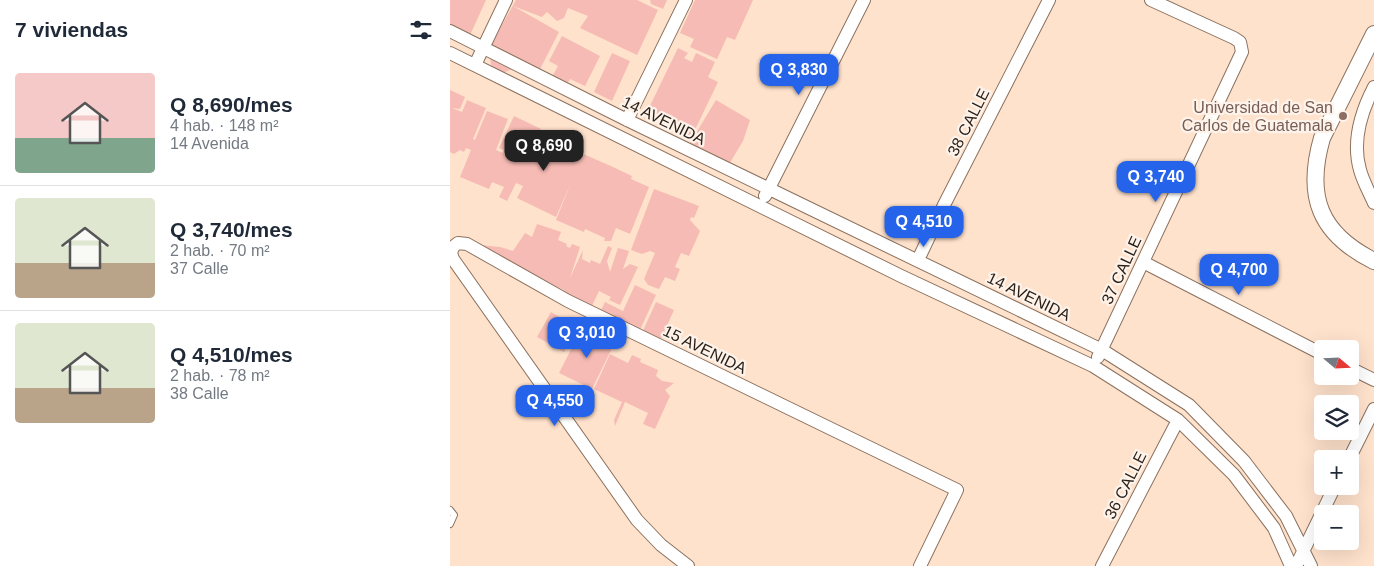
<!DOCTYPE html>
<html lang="es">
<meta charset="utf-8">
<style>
:root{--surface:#fff;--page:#f2f2f3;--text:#1f2937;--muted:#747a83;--line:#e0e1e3;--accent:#2563eb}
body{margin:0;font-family:Arial,sans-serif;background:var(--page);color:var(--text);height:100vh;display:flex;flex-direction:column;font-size:19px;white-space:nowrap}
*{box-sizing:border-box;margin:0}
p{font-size:16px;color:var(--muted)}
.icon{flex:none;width:28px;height:28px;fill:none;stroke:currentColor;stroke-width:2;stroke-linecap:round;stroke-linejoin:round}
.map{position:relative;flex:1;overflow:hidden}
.details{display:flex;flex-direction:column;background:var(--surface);width:450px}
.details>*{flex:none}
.needle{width:32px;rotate:109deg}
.buttons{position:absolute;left:864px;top:340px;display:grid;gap:10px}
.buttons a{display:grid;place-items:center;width:45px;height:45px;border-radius:5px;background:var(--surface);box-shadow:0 5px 20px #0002;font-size:25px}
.price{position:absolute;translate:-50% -42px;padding:0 11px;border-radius:10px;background:var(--accent);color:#fff;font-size:16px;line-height:32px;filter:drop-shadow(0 1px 2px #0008)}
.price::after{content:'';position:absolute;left:50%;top:30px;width:15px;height:11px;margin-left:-8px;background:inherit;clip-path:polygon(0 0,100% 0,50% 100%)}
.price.current{background:#222;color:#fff}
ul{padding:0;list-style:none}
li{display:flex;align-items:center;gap:15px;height:125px;padding:0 15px}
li+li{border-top:1px solid var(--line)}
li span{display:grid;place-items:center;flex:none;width:140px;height:100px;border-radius:5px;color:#555}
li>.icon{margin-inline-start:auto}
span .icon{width:60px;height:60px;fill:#fffc;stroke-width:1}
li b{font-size:21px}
h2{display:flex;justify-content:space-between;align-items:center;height:60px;padding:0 15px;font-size:21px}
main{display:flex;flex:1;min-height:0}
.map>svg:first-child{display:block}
.building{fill:#f6bbb4}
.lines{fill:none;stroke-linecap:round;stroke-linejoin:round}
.service-casing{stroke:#8b715e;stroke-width:8}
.minor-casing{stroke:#8b715e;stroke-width:14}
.tertiary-casing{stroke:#8b715e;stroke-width:18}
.service{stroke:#fff;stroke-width:6}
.minor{stroke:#fff;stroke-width:12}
.tertiary{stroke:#fff;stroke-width:16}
.education-dot{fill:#8d6e63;stroke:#fef3ea;stroke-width:2}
.labels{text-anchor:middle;stroke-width:4.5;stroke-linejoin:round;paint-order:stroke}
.education-label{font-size:16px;fill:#785e54;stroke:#fef3ea;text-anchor:end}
.street-label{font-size:16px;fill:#281e16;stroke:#fef3ea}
</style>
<main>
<section class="details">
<h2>7 viviendas<svg class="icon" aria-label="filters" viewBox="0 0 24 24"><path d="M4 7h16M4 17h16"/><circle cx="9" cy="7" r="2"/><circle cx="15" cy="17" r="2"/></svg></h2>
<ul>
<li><span style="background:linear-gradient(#f6c9c9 65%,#7fa58c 0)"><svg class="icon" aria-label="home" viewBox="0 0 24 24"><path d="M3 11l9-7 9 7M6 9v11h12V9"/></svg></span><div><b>Q 8,690/mes</b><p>4 hab. · 148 m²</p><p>14 Avenida</p></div></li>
<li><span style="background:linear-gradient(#dfe7d0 65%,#b9a48a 0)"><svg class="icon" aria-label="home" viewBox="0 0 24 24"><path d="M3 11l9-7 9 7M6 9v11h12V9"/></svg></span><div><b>Q 3,740/mes</b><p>2 hab. · 70 m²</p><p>37 Calle</p></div></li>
<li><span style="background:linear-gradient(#dfe7d0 65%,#b9a48a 0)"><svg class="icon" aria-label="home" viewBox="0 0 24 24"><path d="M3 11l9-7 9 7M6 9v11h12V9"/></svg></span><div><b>Q 4,510/mes</b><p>2 hab. · 78 m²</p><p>38 Calle</p></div></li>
</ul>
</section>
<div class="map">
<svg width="924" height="566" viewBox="0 0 924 566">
<rect width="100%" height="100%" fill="#ffe2cc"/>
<path class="building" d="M0,0h36l-20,44 -16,-7z
M66,0h121l21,10 -21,45 -57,-27 8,-12 -20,-8 -4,10 -7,3 -10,-9 -5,5 -29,-11 46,26 -25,49 -22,-12 -9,4 -12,-8 -2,-17z
M200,0h17l-4,9 -12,-5z
M245,0h58l-18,40 -8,-3 -10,22 -27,-12 4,-8 -14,-6z
M112,36l38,20 -15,30 -15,-7 -3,5 -15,-7 6,-11 -9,-5z
M228,48l10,5 -4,5 8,4 4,-9 19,9 -7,15 10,5 -27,56 -17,-8 4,-8 -18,-9 -4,8 -11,-5z
M162,53l18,8 -18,40 -18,-9z
M0,90l15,7 -5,12 -8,-1 10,4 5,-12 19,8 -13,31 2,1 12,-29 21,8 -12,31 7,3 1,-3 -5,-2 15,-32 27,13 -4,8 4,-7 23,11 -1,4 50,22 19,9 -1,3 18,8 -19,47 -14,-6 -5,13h-7l1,-3 -20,-9 -1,3 -28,-12 15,-37 -15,34 -39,-19 6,-12 -7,-3 -9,18 -8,-4 5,-10 -12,-5 -3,7 -29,-12 11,-27 -5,-2 -2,4 -4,-2 -6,4 -4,-2z
M266,100l34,20 -7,21 -15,25 -38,-23z
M204,189l45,17 -5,12 -3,-1 -1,3 10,11 -11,25 -8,-3 -6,14 5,2 -5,12 -10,-4 -6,12 -11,-4 -4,-6 11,-26 -5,-2 -8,3 -11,-4z
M87,224l24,8 -3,8 9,4 -1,2 4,2 2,-4 8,3 -10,31 13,-28 -1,9 8,4 1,-3 9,4 8,-18 4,2 -5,13 3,11 8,-24 11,3 -6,18 7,-5 8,3 -18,38 -11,-5 2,-3 -12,-6 -8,17 -29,-14 2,-4 -105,-47 41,4 13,4 12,-18 7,4z
M185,285l21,10 -17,37 -40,-18 6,-12 18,9z
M206,302l18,8 -14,31 -18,-8z
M101,312l26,15 -13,25 -27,-15z
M132,328l32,16 -22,45 -33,-16z
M160,354l18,9 4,-8 9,4 -1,3 18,8 -2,6 6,5 12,2 -9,7 5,6 -15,33 -12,-5 5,-11 -23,-11 -10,24 -1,-6 8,-18 -28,-13z"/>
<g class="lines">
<defs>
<path id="service" d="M0,510l4,5 -4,9"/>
<path id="minor" d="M0,31l177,89 475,230 87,55 55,56 42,55 25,50
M0,53l451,223 192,90 85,54 56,55 40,53 17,38
M25,65l31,-65
M924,87c-13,25 -22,55 -14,83 3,11 9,22 14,33
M177,120l59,-120
M315,196l99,-196
M468,260l26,-55 105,-205
M693,262l179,92
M648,357l144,-305 -2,-10 -6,-4 -83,-38
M900,368l24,12
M899,459l25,-50
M238,566l-27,-21 -24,-25 -184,-261 -2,-6 2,-6 5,-4 9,1 101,57 389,189 -37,76
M652,566l76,-146
M846,566l39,-80"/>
<path id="tertiary" d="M924,34l-52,104c-17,59 -2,96 52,123"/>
</defs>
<use href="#service" class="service-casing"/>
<use href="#minor" class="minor-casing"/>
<use href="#tertiary" class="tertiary-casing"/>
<use href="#service" class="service"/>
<use href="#minor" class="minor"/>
<use href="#tertiary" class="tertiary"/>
</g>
<circle class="education-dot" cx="893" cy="116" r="5"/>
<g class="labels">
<g class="education-label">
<text x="883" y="113">Universidad de San<tspan x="883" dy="18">Carlos de Guatemala</tspan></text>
</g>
<g class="street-label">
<text transform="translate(214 120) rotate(26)" y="6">14 AVENIDA</text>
<text transform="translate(518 122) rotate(-63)" y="6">38 CALLE</text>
<text transform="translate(671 270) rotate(-65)" y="6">37 CALLE</text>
<text transform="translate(579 296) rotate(26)" y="6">14 AVENIDA</text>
<text transform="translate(255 349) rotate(26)" y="6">15 AVENIDA</text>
<text transform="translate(675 485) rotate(-63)" y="6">36 CALLE</text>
</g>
</g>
</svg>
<div class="buttons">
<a><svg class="needle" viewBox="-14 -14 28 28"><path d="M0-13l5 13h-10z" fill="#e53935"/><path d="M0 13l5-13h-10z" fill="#747a83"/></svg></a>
<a><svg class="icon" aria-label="layers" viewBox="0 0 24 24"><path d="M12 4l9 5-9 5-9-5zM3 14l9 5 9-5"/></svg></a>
<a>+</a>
<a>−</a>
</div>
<b class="price" style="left:349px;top:96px">Q 3,830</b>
<b class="price current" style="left:94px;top:172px">Q 8,690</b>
<b class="price" style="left:706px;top:203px">Q 3,740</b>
<b class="price" style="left:474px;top:248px">Q 4,510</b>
<b class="price" style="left:789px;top:296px">Q 4,700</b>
<b class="price" style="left:137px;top:359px">Q 3,010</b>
<b class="price" style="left:105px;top:427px">Q 4,550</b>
</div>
</main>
